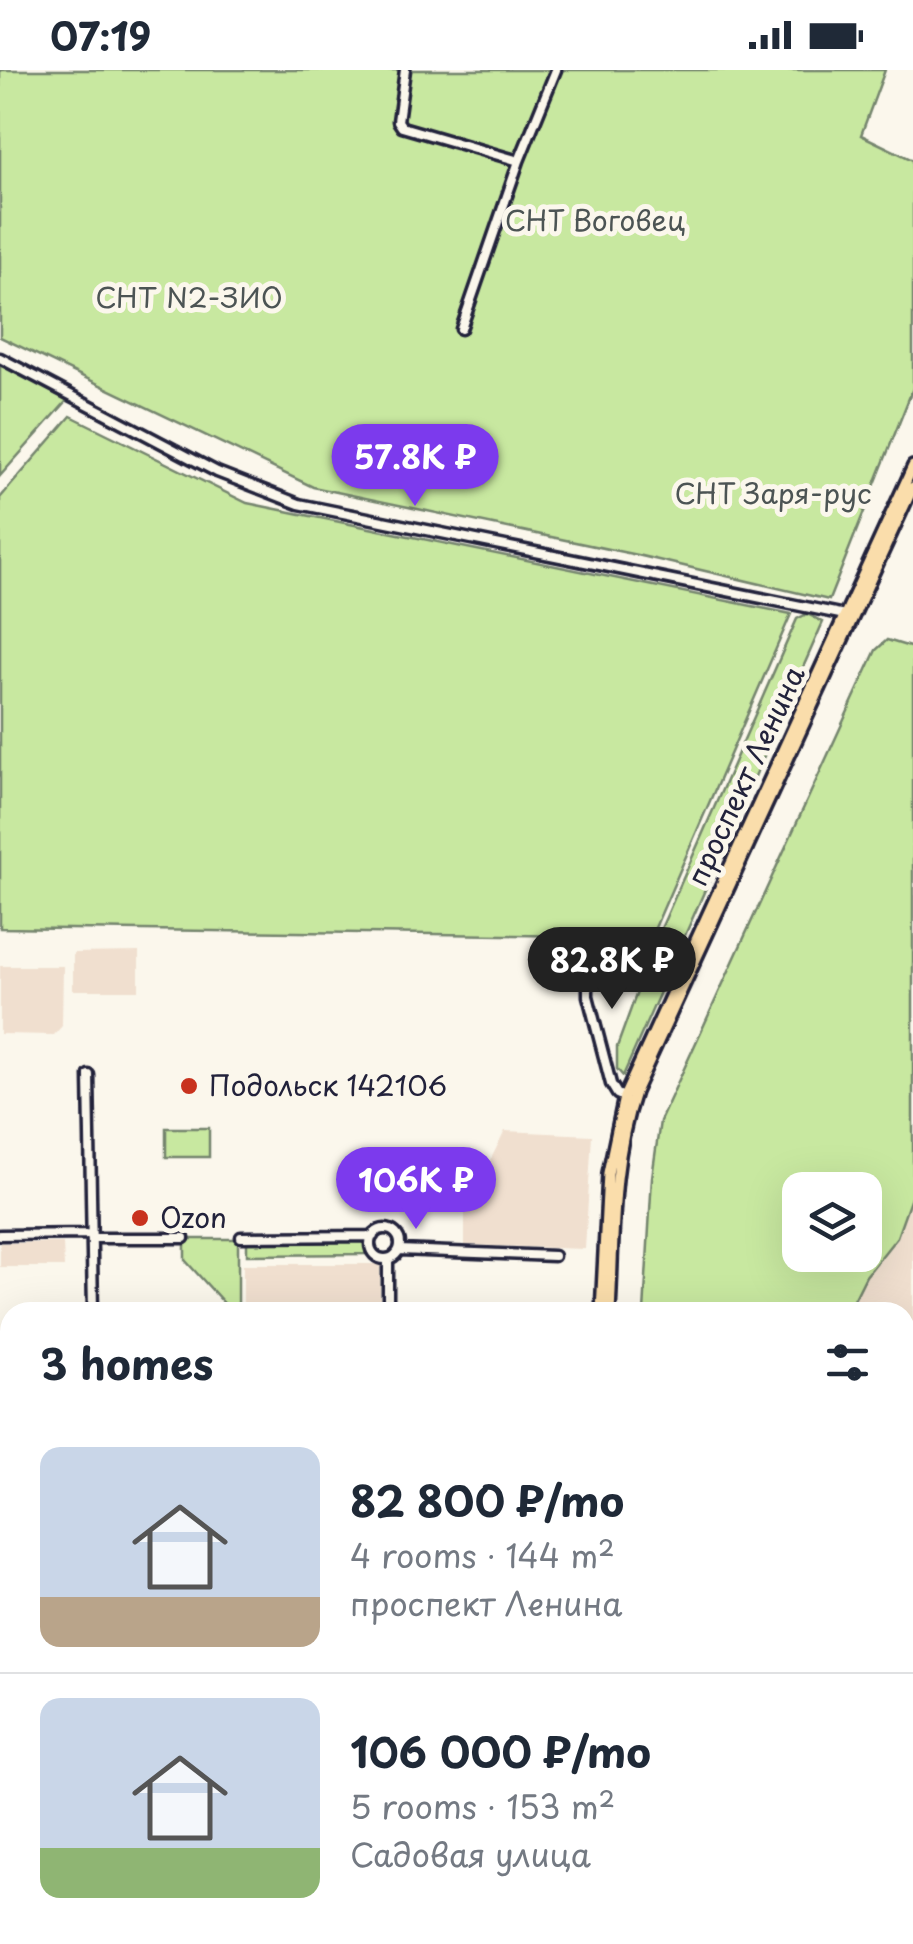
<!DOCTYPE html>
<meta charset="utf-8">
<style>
:root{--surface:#fff;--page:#f2f2f3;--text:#1f2937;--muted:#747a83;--line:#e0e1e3;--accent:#7c3aed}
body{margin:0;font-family:"Playpen Sans",sans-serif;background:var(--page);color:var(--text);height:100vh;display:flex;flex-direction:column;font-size:38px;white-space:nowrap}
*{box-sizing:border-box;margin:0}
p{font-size:32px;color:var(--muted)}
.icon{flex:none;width:55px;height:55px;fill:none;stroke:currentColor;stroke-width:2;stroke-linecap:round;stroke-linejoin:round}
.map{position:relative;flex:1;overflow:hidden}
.drawer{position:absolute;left:0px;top:1232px;width:915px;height:642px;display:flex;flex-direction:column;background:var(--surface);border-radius:30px 30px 0 0;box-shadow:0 10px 40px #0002}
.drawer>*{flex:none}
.tools{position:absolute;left:782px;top:1102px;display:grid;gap:20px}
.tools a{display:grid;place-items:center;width:100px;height:100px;border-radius:20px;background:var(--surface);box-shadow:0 10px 40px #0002;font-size:50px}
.price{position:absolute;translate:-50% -85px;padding:0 22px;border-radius:35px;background:var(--accent);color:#fff;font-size:32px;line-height:65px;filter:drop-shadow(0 2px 5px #0008)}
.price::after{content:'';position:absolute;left:50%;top:60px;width:30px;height:22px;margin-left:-15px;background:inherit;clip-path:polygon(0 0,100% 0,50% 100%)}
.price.selected{background:#222;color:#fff}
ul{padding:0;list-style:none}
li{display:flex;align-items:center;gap:30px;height:250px;padding:0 40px}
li+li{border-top:2px solid var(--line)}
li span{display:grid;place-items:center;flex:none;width:280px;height:200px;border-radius:20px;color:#555}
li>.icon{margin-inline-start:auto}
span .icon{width:120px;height:120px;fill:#fffc;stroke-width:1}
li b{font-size:42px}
h2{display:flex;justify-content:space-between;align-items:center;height:120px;padding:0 40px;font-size:42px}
.status{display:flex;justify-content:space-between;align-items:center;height:70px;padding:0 50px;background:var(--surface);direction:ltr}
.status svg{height:28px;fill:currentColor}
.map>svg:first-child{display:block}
.built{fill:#f0dfcf}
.green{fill:#c8e8a0;stroke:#75856e;stroke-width:2.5;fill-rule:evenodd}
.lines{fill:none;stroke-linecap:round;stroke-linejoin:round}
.minor-casing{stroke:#22223b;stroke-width:15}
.major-casing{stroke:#22223b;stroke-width:16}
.minor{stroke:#fbf7ec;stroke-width:8}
.major{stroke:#faddab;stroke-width:9}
.poi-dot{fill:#c8321e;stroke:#fbf7ec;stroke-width:4}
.labels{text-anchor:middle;stroke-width:10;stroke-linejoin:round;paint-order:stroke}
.park-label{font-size:28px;fill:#4c5454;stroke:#fbf7ec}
.street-label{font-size:28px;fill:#22223b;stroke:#fbf7ec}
.poi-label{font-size:28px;fill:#22223b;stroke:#fbf7ec;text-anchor:start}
</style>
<div class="status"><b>07:19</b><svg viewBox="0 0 49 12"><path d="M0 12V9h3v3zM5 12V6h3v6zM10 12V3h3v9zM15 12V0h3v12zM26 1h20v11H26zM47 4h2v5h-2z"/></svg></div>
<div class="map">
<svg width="913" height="1874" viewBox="0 0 913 1874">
<rect width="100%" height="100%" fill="#fbf7ec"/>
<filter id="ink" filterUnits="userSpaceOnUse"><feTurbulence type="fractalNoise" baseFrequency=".01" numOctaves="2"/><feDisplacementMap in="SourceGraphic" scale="20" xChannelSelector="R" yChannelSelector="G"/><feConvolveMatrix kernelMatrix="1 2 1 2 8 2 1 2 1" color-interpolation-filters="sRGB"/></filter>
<g filter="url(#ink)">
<path class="built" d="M139,882v38h-66v-37z
M0,896h63l-1,60 -8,9 -54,-1z
M505,1061l87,4 -7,114 -120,-4v-35z
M913,1122v391l-8,-10v-261h-57l18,-36 31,-39z
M0,1173h63l1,24h-64z
M243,1194h137v48h-137z"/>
<path class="green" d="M0,0h885l-24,65 52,25v228l-84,212 -192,-45 -324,-68 -313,-150z
M0,286l72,39 -72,81z
M71,346l176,87 544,111 -140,323 -651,-9v-430z
M807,544l16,8 -200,454 -6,-7v-22l39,-107 141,-321z
M887,570l26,8v544l-16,45 -31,39 -18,36h-204l8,-135 8,-56 216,-471zM800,1120h65v65h-65z
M166,1058h43v29h-43z
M188,1169h50v73h-6l-47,-52v-18z
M368,1169v15l-121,1v-15z
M905,1503l8,10v361h-297v-9h289z
M0,1605h10v136l-10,5z"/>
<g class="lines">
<defs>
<path id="minor" d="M405,0l-7,51 4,6 117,34
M461,259l58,-168 37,-91
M0,288l217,114 82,32 546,111
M588,868v58l23,88 6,10 7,3
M89,1005l4,237
M370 1174a15 15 0 1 1 30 0a15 15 0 1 1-30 0Z
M0,1165l90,-1
M241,1167l132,-1
M92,1168h92
M399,1180l155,6
M388,1189v53
M0,1297h10
M0,1449h10
M0,1599h10
M0,1752l10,-5
M350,1865l4,9
M0,1873l1,1
M177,1874l17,-9"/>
<path id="major" d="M601,1242l7,-139 16,-76 289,-631
M610,1242c4,-73 1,-149 25,-220l278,-605
M576,1874l1,-9
M584,1874l1,-9"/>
</defs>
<use href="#minor" class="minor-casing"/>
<use href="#major" class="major-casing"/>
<use href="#minor" class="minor"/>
<use href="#major" class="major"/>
</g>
</g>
<g class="poi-dot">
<circle cx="189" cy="1016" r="10"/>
<circle cx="140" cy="1148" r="10"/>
</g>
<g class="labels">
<g class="park-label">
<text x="595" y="161">СНТ Воговец</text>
<text x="189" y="238">СНТ N2-ЗИО</text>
<text x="773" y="434">СНТ Заря-рус</text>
</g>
<g class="street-label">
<text transform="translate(746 706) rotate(-65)" y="10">проспект Ленина</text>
</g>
<g class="poi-label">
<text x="209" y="1026">Подольск 142106</text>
<text x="160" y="1158">Ozon</text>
</g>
</g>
</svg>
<div class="tools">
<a><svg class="icon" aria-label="layers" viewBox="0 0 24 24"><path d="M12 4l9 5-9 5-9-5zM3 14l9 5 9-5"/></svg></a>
</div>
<b class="price" style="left:415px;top:439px">57.8K ₽</b>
<b class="price selected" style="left:612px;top:942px">82.8K ₽</b>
<b class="price" style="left:416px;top:1162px">106K ₽</b>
<section class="drawer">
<h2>3 homes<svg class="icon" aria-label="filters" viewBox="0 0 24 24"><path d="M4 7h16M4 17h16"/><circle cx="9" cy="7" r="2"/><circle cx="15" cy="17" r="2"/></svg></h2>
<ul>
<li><span style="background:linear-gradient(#c9d6e8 75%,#b9a48a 0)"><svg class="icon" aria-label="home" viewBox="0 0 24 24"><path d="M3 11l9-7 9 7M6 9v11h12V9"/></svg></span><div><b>82 800 ₽/mo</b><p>4 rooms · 144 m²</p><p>проспект Ленина</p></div></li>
<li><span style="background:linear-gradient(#c9d6e8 75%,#8fb573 0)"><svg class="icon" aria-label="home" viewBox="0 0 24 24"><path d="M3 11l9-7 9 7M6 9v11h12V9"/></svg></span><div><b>106 000 ₽/mo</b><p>5 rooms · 153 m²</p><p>Садовая улица</p></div></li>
</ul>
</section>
</div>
